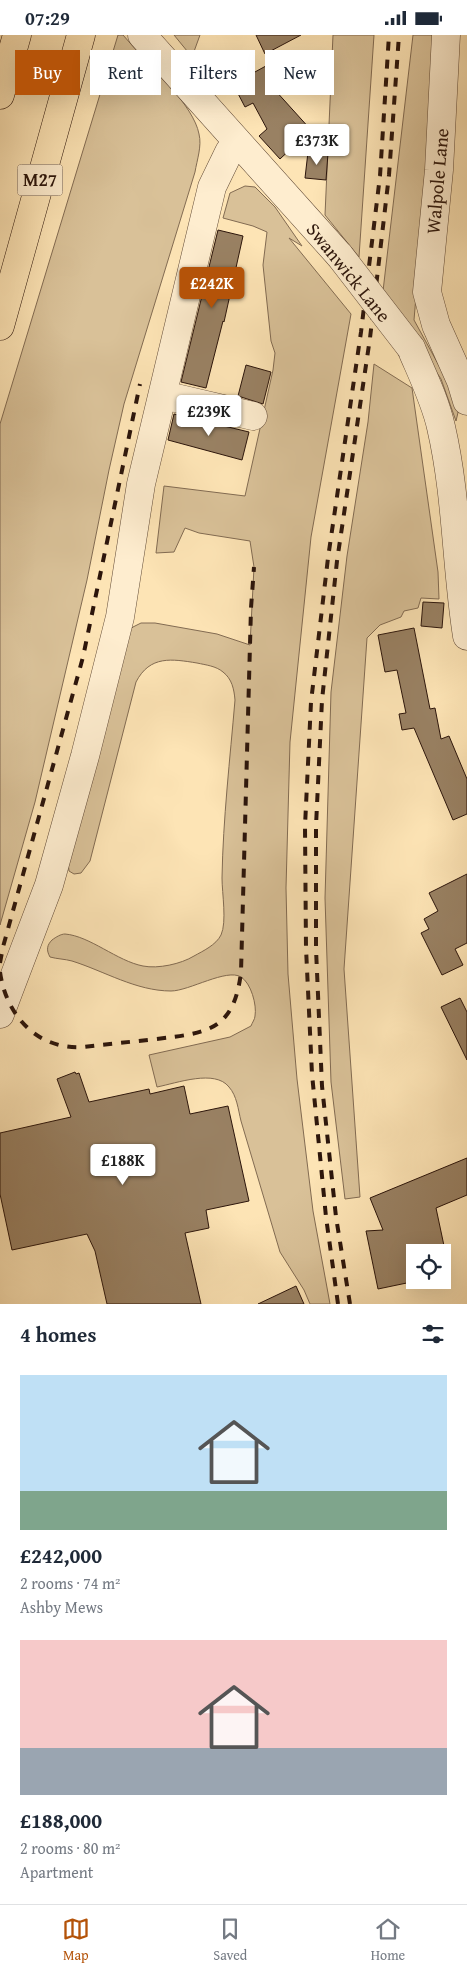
<!DOCTYPE html>
<meta charset="utf-8">
<style>
:root{--surface:#fff;--page:#f6f6f7;--text:#1f2937;--muted:#747a83;--line:#e0e1e3;--accent:#b45309}
body{margin:0;font-family:"Gentium Book Plus",serif;background:var(--page);color:var(--text);height:100vh;display:flex;flex-direction:column;font-size:19px;white-space:nowrap}
*{box-sizing:border-box;margin:0}
p{font-size:16px;color:var(--muted)}
.icon{flex:none;width:28px;height:28px;fill:none;stroke:currentColor;stroke-width:2;stroke-linecap:round;stroke-linejoin:round}
.map{position:relative;height:1269px;overflow:hidden}
.panel{display:flex;flex-direction:column;background:var(--surface);flex:1}
.panel>*{flex:none}
.top-card{position:absolute;left:15px;top:15px;width:438px;height:45px;display:flex;gap:10px}
.controls{position:absolute;left:406px;top:1209px;display:grid;gap:10px}
.controls a{display:grid;place-items:center;width:45px;height:45px;border-radius:0px;background:var(--surface);box-shadow:0 5px 20px #0002;font-size:25px}
.price{position:absolute;translate:-50% -42px;padding:0 11px;border-radius:5px;background:#fff;color:#222;font-size:16px;line-height:32px;filter:drop-shadow(0 1px 2px #0008)}
.price::after{content:'';position:absolute;left:50%;top:30px;width:15px;height:11px;margin-left:-8px;background:inherit;clip-path:polygon(0 0,100% 0,50% 100%)}
.price.selected{background:var(--accent);color:#fff}
ul{padding:0;list-style:none}
li{display:grid;align-content:center;gap:10px;height:265px;padding:0 20px}
li span{display:grid;place-items:center;height:155px;border-radius:0px;color:#555}
li>.icon{margin-inline-start:auto}
span .icon{width:90px;height:90px;fill:#fffc;stroke-width:1}
li b{font-size:21px}
h2{display:flex;justify-content:space-between;align-items:center;height:60px;padding:0 20px;font-size:21px}
.chip{padding:0 18px;border-radius:0px;background:var(--surface);box-shadow:0 5px 20px #0002;font-size:18px;line-height:45px}
.chip.selected{background:var(--accent);color:#fff}
.status{display:flex;justify-content:space-between;align-items:center;height:35px;padding:0 25px;background:var(--surface);direction:ltr}
.status svg{height:14px;fill:currentColor}
.dock{display:flex;justify-content:space-around;align-items:center;height:70px;border-top:1px solid var(--line);background:var(--surface);font-size:14px;color:var(--muted)}
.dock a{display:grid;justify-items:center;gap:2px}
.dock .selected{color:var(--accent)}
.map>svg:first-child{display:block}
.green{fill:#d9c198;stroke:#826b52}
.building{fill:#998163;stroke:#2c150b}
.lines{fill:none;stroke-linecap:round;stroke-linejoin:round}
.minor-casing{stroke:#604936;stroke-width:29}
.highway-casing{stroke:#2c150b;stroke-width:29}
.minor{stroke:#feedcf;stroke-width:28}
.highway{stroke:#fde4b5;stroke-width:28}
.rail{stroke:#2c150b;stroke-width:4;stroke-dasharray:9 9;stroke-linecap:butt}
.minor-bridge-casing{stroke:#604936;stroke-width:29;stroke-linecap:butt}
.minor-bridge{stroke:#feedcf;stroke-width:28}
.labels{text-anchor:middle;stroke-width:4;stroke-linejoin:round;paint-order:stroke}
.shield{fill:#feedcf;stroke:#6b5646;stroke-width:1}
.shield-label{font-size:18px;font-weight:bold;fill:#2c150b}
.street-label{font-size:19px;fill:#2c150b;stroke:#feedcf}
</style>
<div class="status"><b>07:29</b><svg viewBox="0 0 49 12"><path d="M0 12V9h3v3zM5 12V6h3v6zM10 12V3h3v9zM15 12V0h3v12zM26 1h20v11H26zM47 4h2v5h-2z"/></svg></div>
<div class="map">
<svg width="467" height="1269" viewBox="0 0 467 1269">
<rect width="100%" height="100%" fill="#fde4b5"/>
<filter id="stains"><feTurbulence type="fractalNoise" baseFrequency=".004" numOctaves="4"/><feColorMatrix values="0 0 0 0 .2 0 0 0 0 .09 0 0 0 0 .02 0 0 0 .5 -.17"/></filter>
<radialGradient id="worn" r=".72"><stop offset=".6" stop-color="#630" stop-opacity="0"/><stop offset="1" stop-color="#630" stop-opacity=".3"/></radialGradient>
<path class="green" d="M118,0h5l7,8c20,22 64,63 69,91 3,12 -2,26 -4,38l-71,232 -15,66 -22,110 -52,222 -35,123v-501z
M174,0h26l-8,22z
M333,0h41l-15,222 -34,-42z
M413,0h25l-24,285 46,84 -4,17 -15,-42 -58,-88z
M245,151l10,1 20,20 27,39 -13,-8 62,76 -40,223 -21,205 -4,146 2,86 9,105 16,132 17,93h-20l-6,-14 -24,-38 -39,-131c-3,-12 -4,-25 -12,-34 -14,-18 -52,-4 -72,0l-8,-32 81,-18 21,-11c1,-3 4,-7 4,-10 2,-11 -4,-33 -14,-39 -14,-9 -52,14 -70,14 -35,0 -67,-20 -99,-30 -7,-2 -15,-2 -22,-4 -4,-7 -3,-12 2,-17 4,-3 9,-6 13,-6 25,2 52,27 78,32 15,3 38,-2 51,-10 9,-5 22,-11 27,-21 6,-13 1,-42 1,-57 1,-59 8,-119 13,-178 -1,-11 -3,-21 -12,-28 -7,-6 -17,-7 -26,-9 -25,-4 -47,-8 -61,19l-46,179 -9,12 -7,1 -5,-3 -1,-9 58,-228 7,-7 8,-4h14l62,11 33,11 4,-78 -4,-26 -51,-8 -14,-5 -11,24 -18,1 8,-67 81,10 28,-126 2,-17 -4,-12 -8,-76 4,-33 -14,-6 -30,-8 7,-25z
M374,329l38,24 26,184 1,27 -18,-1 -3,10 -14,3 -3,6 -21,8 -13,13 -23,331 16,228 -15,2 -14,-117 -6,-184 6,-206 16,-136 21,-134z"/>
<path class="building" d="M256,0h45l-36,19z
M275,26l9,15 -7,4 4,6 -7,3 37,41 -31,29 -21,-23 8,-7 -14,-26 -8,4 -12,-23z
M308,117l20,1 -2,27 -21,-2z
M218,195l25,6 -19,86 -1,-1 -17,67 -25,-6z
M246,330l25,7 -8,32 -25,-8z
M174,379l75,18 -7,28 -74,-20z
M423,567l21,1 -2,25 -21,-2z
M414,593l16,81 5,-1 6,31 8,-3 18,43v35l-14,6 -39,-92 -12,2 -3,-16 7,-1 -9,-43 -12,2 -7,-37z
M467,839v69l-12,6 8,16 -21,10 -21,-42 8,-4 -5,-10 14,-8 -9,-18z
M460,963l7,14v48l-26,-53z
M75,1037l1,2 3,-1 10,29 60,-13 1,5 34,-8 6,28 38,-8 21,95 -43,9 3,18 -24,5 16,71h-94l-12,-53 -8,-17 -75,16 -12,-56v-61l71,-16 -14,-38z
M467,1123v37l-31,13 14,66 -8,1v-22h-27v27h6l-43,9 -12,-58 17,-1 -13,-32z
M296,1251l8,18h-46z"/>
<g class="lines">
<defs>
<path id="minor" d="M142,0l198,221
M446,0l-7,135 -12,122 9,33 25,56 6,20
M411,313c11,26 24,52 30,79 16,69 15,140 26,209
M163,360l90,21
M0,979l49,-129 36,-129 35,-139 21,-133 71,-297 17,-35 7,-10"/>
<path id="highway" d="M0,60l17,-60
M0,291l81,-291"/>
</defs>
<use href="#minor" class="minor-casing"/>
<use href="#highway" class="highway-casing"/>
<use href="#minor" class="minor"/>
<use href="#highway" class="highway"/>
<path class="rail" d="M0,928l3,-16 80,-290 57,-273
M0,937c6,43 37,78 83,75 24,-3 48,-5 73,-8 51,-6 78,-8 85,-67l10,-364 3,-41
M338,1269l-12,-87 -14,-143 -6,-126 -1,-122 6,-124 17,-144 33,-226 19,-156 9,-141
M350,1269l-14,-87 -14,-131 -6,-137v-123l6,-126 15,-139 33,-223 19,-163 10,-140"/>
<defs>
<path id="minor-bridge" d="M340,221l71,92"/>
</defs>
<use href="#minor-bridge" class="minor-bridge-casing"/>
<use href="#minor-bridge" class="minor-bridge"/>
</g>
<g class="labels">
<rect class="shield" x="17.5" y="129.5" width="45" height="31" rx="4"/>
<g class="shield-label">
<text x="40" y="151">M27</text>
</g>
<g class="street-label">
<text transform="translate(437 146) rotate(-85)" y="7">Walpole Lane</text>
<text transform="translate(349 237) rotate(51)" y="7">Swanwick Lane</text>
</g>
</g>
<rect width="100%" height="100%" filter="url(#stains)"/>
<rect width="100%" height="100%" fill="url(#worn)"/>
</svg>
<div class="controls">
<a><svg class="icon" aria-label="locate" viewBox="0 0 24 24"><circle cx="12" cy="12" r="6"/><path d="M12 2v4M12 18v4M2 12h4M18 12h4"/></svg></a>
</div>
<b class="price" style="left:317px;top:131px">£373K</b>
<b class="price selected" style="left:212px;top:274px">£242K</b>
<b class="price" style="left:209px;top:402px">£239K</b>
<b class="price" style="left:123px;top:1151px">£188K</b>
<div class="top-card">
<a class="chip selected">Buy</a>
<a class="chip">Rent</a>
<a class="chip">Filters</a>
<a class="chip">New</a>
</div>
</div>
<section class="panel">
<h2>4 homes<svg class="icon" aria-label="filters" viewBox="0 0 24 24"><path d="M4 7h16M4 17h16"/><circle cx="9" cy="7" r="2"/><circle cx="15" cy="17" r="2"/></svg></h2>
<ul>
<li><span style="background:linear-gradient(#bfe0f5 75%,#7fa58c 0)"><svg class="icon" aria-label="home" viewBox="0 0 24 24"><path d="M3 11l9-7 9 7M6 9v11h12V9"/></svg></span><div><b>£242,000</b><p>2 rooms · 74 m²</p><p>Ashby Mews</p></div></li>
<li><span style="background:linear-gradient(#f6c9c9 70%,#9aa5b1 0)"><svg class="icon" aria-label="home" viewBox="0 0 24 24"><path d="M3 11l9-7 9 7M6 9v11h12V9"/></svg></span><div><b>£188,000</b><p>2 rooms · 80 m²</p><p>Apartment</p></div></li>
</ul>
</section>
<nav class="dock">
<a class="selected"><svg class="icon" aria-label="map" viewBox="0 0 24 24"><path d="M3 6l6-2 6 2 6-2v14l-6 2-6-2-6 2zM9 4v14M15 6v14"/></svg>Map</a>
<a><svg class="icon" aria-label="saved" viewBox="0 0 24 24"><path d="M7 4h10v16l-5-4-5 4z"/></svg>Saved</a>
<a><svg class="icon" aria-label="home" viewBox="0 0 24 24"><path d="M3 11l9-7 9 7M6 9v11h12V9"/></svg>Home</a>
</nav>
